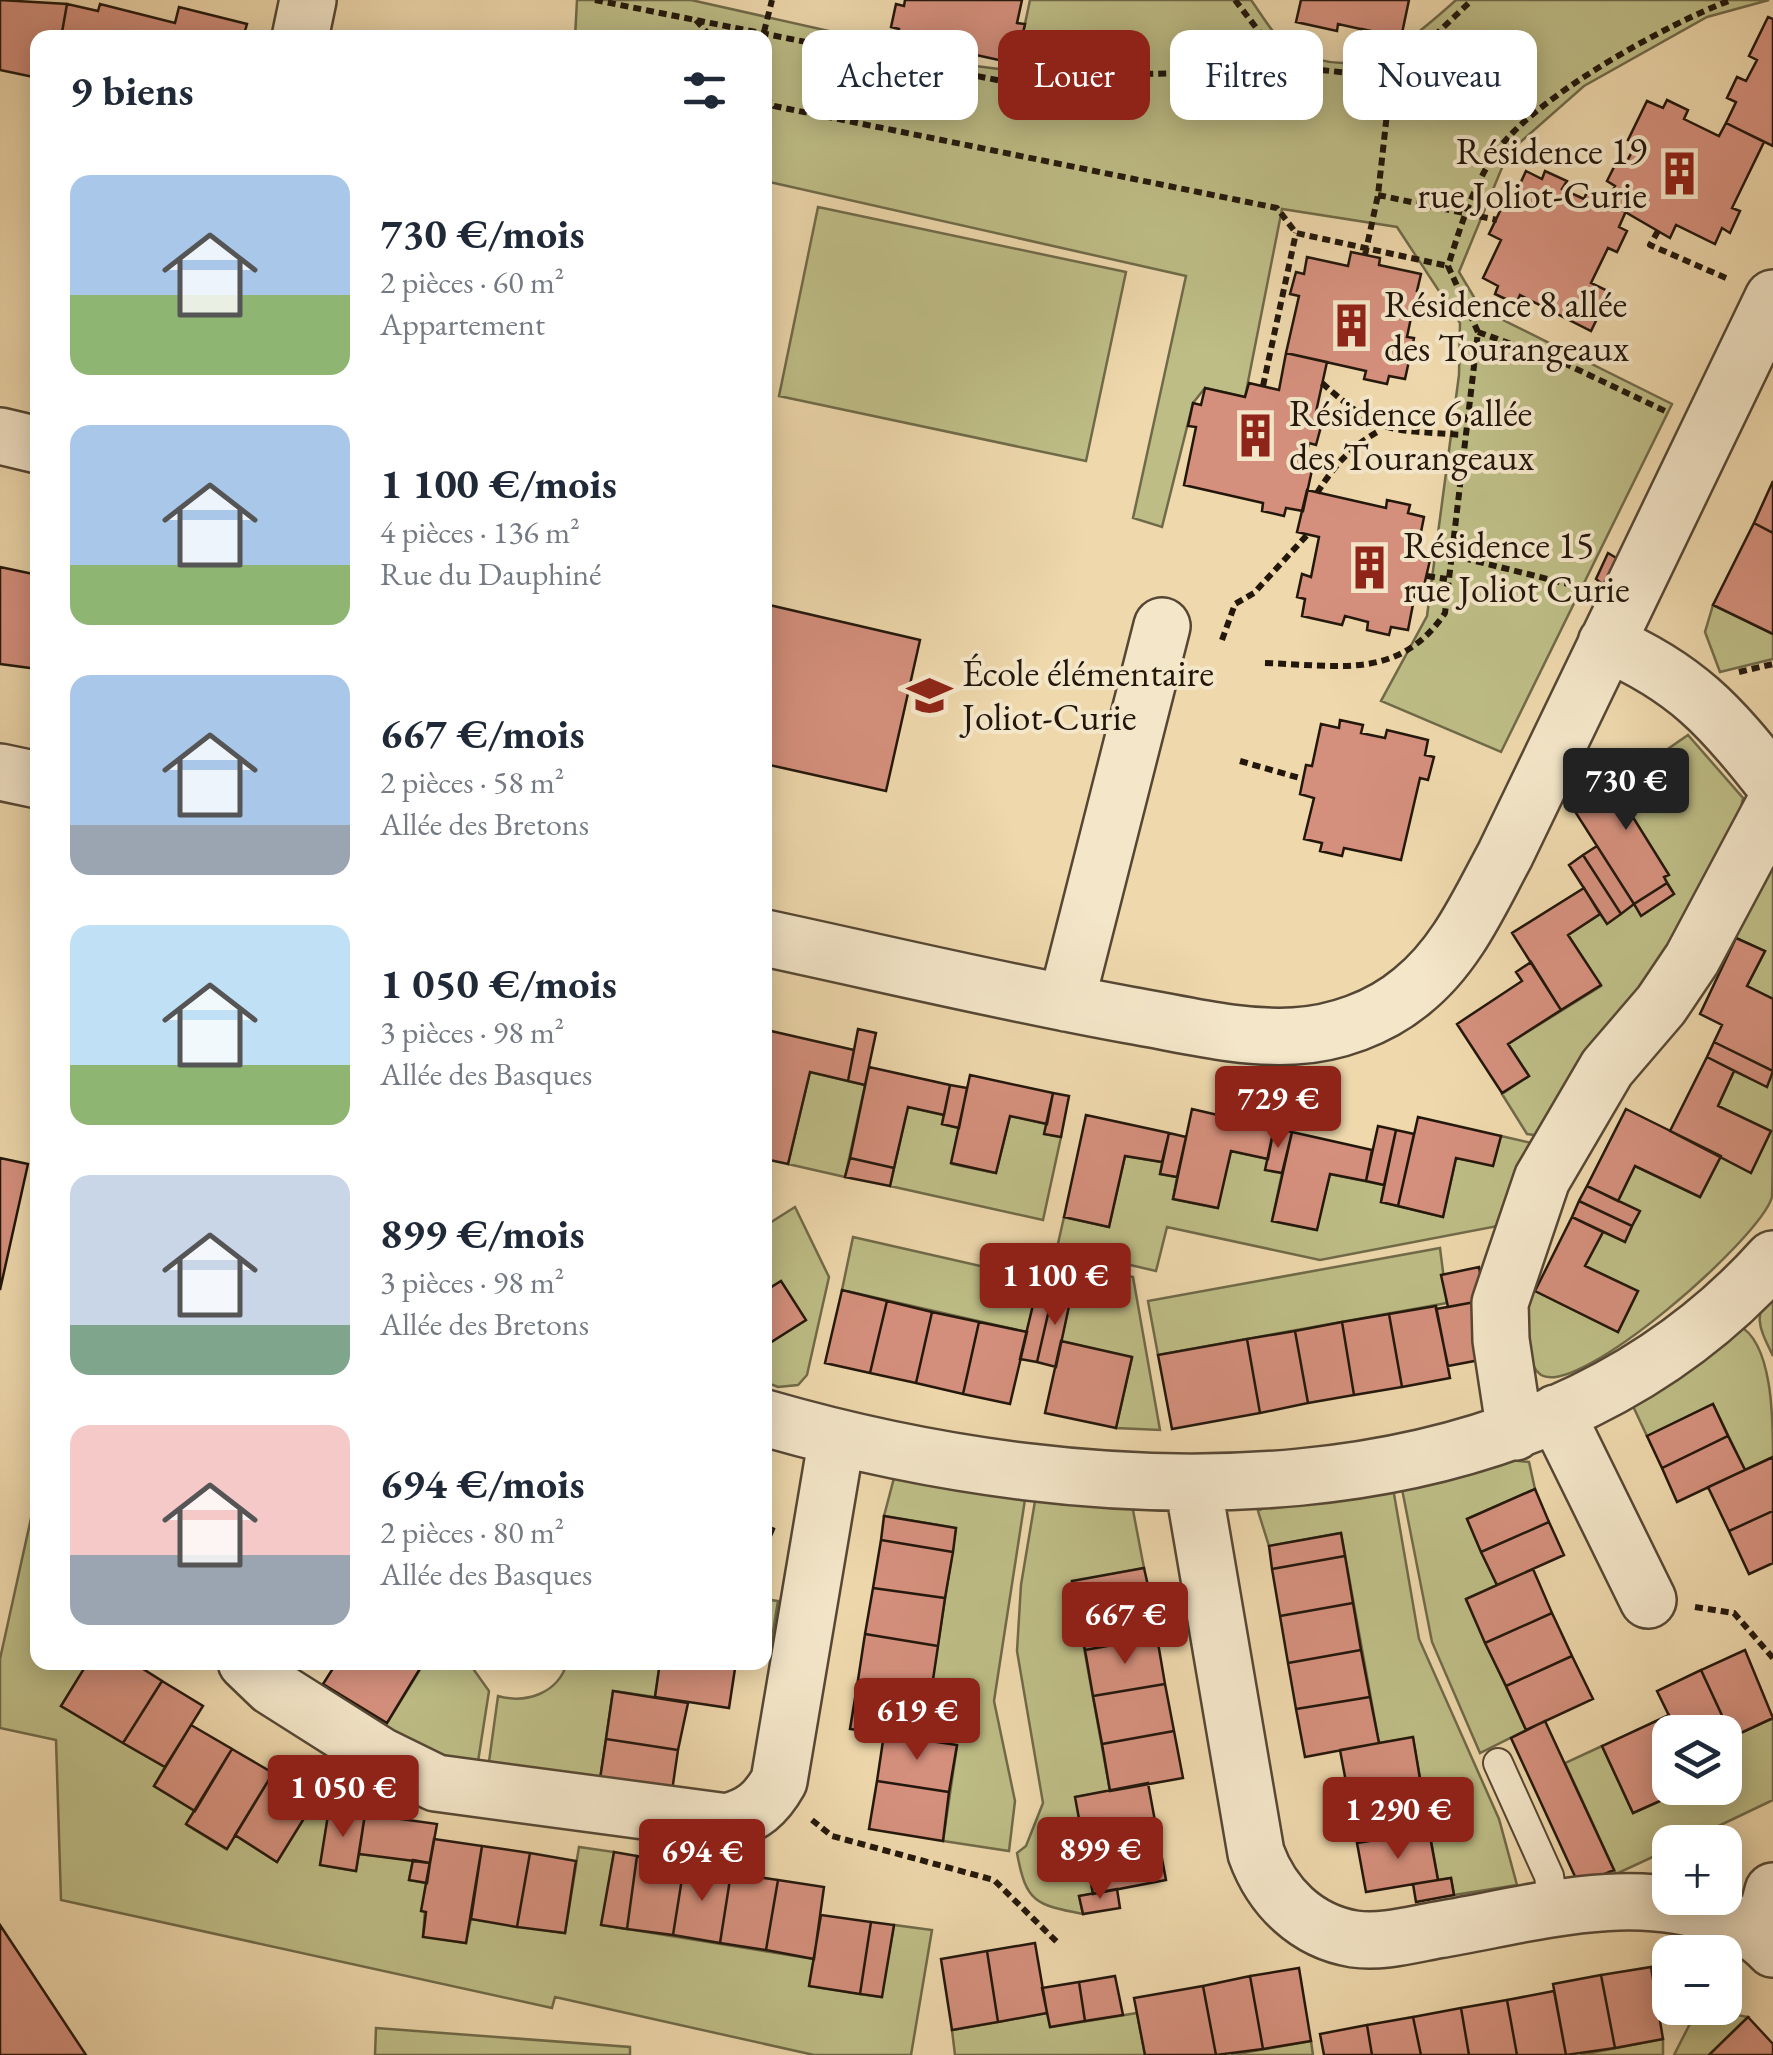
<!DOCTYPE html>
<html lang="fr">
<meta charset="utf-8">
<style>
:root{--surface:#fff;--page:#f6f6f7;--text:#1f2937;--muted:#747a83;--accent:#8f2418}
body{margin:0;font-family:"EB Garamond",serif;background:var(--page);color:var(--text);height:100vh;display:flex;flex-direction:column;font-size:38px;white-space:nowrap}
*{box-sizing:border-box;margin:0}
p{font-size:32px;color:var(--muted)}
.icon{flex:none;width:55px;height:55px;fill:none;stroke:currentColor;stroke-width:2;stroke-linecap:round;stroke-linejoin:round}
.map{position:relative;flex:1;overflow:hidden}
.details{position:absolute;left:30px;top:30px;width:742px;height:1640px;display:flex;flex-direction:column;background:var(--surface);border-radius:20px;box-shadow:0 5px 25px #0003}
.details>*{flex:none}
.banner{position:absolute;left:802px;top:30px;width:820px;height:90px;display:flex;gap:20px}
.fabs{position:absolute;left:1652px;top:1715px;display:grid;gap:20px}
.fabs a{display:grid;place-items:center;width:90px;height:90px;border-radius:20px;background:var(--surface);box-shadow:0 5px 25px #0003;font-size:50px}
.price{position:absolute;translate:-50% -85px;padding:0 22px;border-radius:10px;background:var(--accent);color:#fff;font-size:32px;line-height:65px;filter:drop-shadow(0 2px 5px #0008)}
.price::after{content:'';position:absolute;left:50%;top:60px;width:30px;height:22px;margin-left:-15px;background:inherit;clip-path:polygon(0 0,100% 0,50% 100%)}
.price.active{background:#222;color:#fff}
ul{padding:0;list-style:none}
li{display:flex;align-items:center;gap:30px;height:250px;padding:0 40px}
li span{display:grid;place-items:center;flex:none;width:280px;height:200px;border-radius:20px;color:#555}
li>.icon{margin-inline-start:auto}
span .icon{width:120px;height:120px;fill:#fffc;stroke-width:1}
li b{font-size:42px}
h2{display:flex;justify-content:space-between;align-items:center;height:120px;padding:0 40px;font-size:42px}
.tag{padding:0 35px;border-radius:20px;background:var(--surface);box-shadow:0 5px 25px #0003;font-size:35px;line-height:90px}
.tag.active{background:var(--accent);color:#fff}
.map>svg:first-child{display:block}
.green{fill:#bebd86;stroke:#706a49;stroke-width:2.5}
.building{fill:#d5907d;stroke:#23170c;stroke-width:2.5}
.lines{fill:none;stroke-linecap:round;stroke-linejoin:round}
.lane-casing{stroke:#564734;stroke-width:32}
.street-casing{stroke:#564734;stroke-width:60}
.path{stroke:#23170c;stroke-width:6;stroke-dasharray:8 5;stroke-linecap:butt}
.lane{stroke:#f4e6c9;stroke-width:28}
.street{stroke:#f4e6c9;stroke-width:55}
.labels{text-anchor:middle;stroke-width:8;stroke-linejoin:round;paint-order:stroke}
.poi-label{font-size:38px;fill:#23170c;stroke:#f4e6c9;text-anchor:start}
</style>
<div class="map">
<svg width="1773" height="2055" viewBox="0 0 1773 2055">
<rect width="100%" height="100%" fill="#eed8ac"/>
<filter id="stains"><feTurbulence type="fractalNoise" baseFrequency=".002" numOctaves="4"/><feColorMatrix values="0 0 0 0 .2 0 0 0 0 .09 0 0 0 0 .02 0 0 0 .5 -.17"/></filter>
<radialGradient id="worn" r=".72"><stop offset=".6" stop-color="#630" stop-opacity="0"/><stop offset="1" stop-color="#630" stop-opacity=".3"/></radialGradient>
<path class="green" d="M577,0h114l245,55v6l79,10 15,-71h221c11,15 24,39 40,48 67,39 117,-5 165,-48h313l-62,17 -123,69 -76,67 -49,119 22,37 191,95 -171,348 -120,-51 46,-85 32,-241 1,-52 -63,-96 -115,-18 -37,188 -40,-9 -12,15 -31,124 -29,-9 53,-242 -421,-95v-143h-190z
M818,207l308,65 -40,189 -307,-65z
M1713,605l60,29v25l-53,13 -15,-40z
M1688,735l55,63c-17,108 -137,248 -201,338l-15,-2 -25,-40 27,-18 -21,-32 93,-58 -33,-51 32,-21 7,9 27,-19 8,11 32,-21 -10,-17 4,-3 -39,-63 33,-21 -16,-26z
M1773,852v147l-26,-13 18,-35 -29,-13 -8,-14z
M1734,1071l32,15 7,-12c0,30 0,98 -1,123 -12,42 -193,201 -231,178 -17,-11 -17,-55 -20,-73l14,-11 83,41 20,-41 -53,-25 18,-34 22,9 7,-15 -14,-25 17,-35 65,31 21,-41 50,-25 -53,-25z
M810,1072l55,13 -20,92 -57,-13z
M908,1107l36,8 -2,9 17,4 -7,36 44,9 14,-57 37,8 -2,10 16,3 -18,83 -153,-34z
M1501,1136l35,8 -38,82 -178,34 -153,-33 -11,44 -99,-23 7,-31 45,10 16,-71 37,6 -2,12 17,3 -4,22 44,9 14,-57 37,8 14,14 -10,48 44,9 14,-56 54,11 -3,17 62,15 13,-59 37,7z
M795,1207l34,70 -22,98 -9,10 -20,2 -13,-5v-36l40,-26 -40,-29v-65z
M853,1237l202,46 5,-22 73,16 27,153 -44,-2 16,-70 -71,-17 11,-49 -34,-7 -11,47 -185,-42z
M1440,1248l7,55 -289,52 -10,-54z
M1773,1291v65c-13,-27 -22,-41 0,-65z
M1738,1325c35,17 35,95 35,132l-28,13 -32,-66 -66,32 -15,-32z
M1510,1460l19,2 6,27 -68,30 30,66 -31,15 60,130 -46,23 -48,-111 -30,-153z
M912,1477l114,16 -32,208 21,100 -6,50 -66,-10 14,-95 -34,-6 33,-212 -72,-12 10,-38z
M1393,1488l26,151 80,180 18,66 -63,10 -3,-17 -13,2 -25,-142 -34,5 -38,-210 -72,13 -11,-35 12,-6z
M37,1491l1,171 50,1 -27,43 104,61 -11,19 41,25 -8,14 39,24 9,-14 42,27 39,-63 13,10 -8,56 35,6 3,-17 54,6 -4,20 18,3 -4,53 43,7 5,-24 94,14 14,-86 35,5 -12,73 212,34 -4,27 71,11 13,-72 38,5 -21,125h-97l-259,-58 -3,11 -491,-108 -5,-160 -56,-12v-69z
M1036,1495l96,10 12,63 -72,14 38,209 -34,6 17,97 -14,2 4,18c-48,-9 -57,-12 -66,-61l9,-7 17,-43 -26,-152 4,-66z
M765,1599l13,2 -9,55 -4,-1z
M424,1663h45l20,28 -12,77 -42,-7 -117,-67 5,-10 64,39z
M567,1663h93l-5,34 -42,-6 -14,95 -111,-17 10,-73c29,8 60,-3 69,-33z
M1773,1718v82l-88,42h-15v7l-54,25 -51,-111 37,-17 31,67 56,-25h36v-48z
M1698,2008l50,9 -39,38h-35z
M1047,2013l4,14 86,-14 8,42h-190l-3,-25z
M376,2028l254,19v8h-255z
M1663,2039v16h-83z
M1311,2041l2,14h-82z"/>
<path class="building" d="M0,0l67,4 -6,34h-23v40l-38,-8z
M905,0h117l-5,23 8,1 -5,22 -8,-1 -4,17 -41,-9 -3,13 -69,-20 4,-17 -8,-2 5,-23 8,2z
M1301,0h108l-8,38 -63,-14 -1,7 -41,-9z
M67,4l31,7 2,-7 75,19 4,-16 68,17 -4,14h-182z
M1768,17l5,2v127l-47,-23 10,-21 -9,-4 10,-21 9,4 11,-21 -8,-4z
M1362,29l22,5 -1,8 -23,-5z
M1667,100l21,10 -4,9 35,17 7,-13 38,19 -32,66 8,3 -10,22 -8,-5 -7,16 -39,-19 -6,13 -62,-36 7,-16 -8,-5 10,-20 8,4 11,-21 -8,-4 19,-39 16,7z
M1526,171l16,8 3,-8 22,10 -5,8 22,10 3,-7 39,19 -7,16 8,4 -10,21 -9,-4 -17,35 19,9 -19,39 -71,-36 -4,9 -21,-10 3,-8 -15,-8 18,-38 -12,-6 13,-27 6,3z
M1351,252l29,6 -1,7 42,9 -4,17 8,1 -5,23 -8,-2 -5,24 7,1 -9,41 -16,-3 -2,8 -23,-5 2,-8 -80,-18 13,-57 -9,-2 6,-22 8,2 3,-17 41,9z
M1286,353l41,9 -13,59 8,2 -6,22 -7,-2 -6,25 9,2 -9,41 -17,-3 -2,8 -22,-5 1,-8 -79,-18 12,-58 -8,-1 5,-23 8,2 4,-17 40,9 4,-14 30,7z
M1773,481v52l-19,-10z
M1307,490l79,18 1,-8 23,5 -2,8 16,4 -8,40 14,3 -7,30 -7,-1 -8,41 -17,-3 -2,8 -22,-5 1,-8 -23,-6 -3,9 -40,-9 3,-17 -8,-2 5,-23 9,3 8,-40 -22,-5z
M1754,523l19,10v101l-60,-29z
M1608,553l10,6 -12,28 -10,-8z
M0,567l38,8v94l-38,-5z
M765,604l155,36 -34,151 -121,-27z
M1340,720l23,5 -2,8 24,5 2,-8 41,10 -3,15 9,2 -6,23 -8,-2 -19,82 -57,-12 -2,8 -22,-5 2,-8 -18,-4 10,-41 -14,-4 6,-29 6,1 9,-42 18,4z
M1646,764l17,26 -34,21 40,64 -5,2 3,6 -33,21 -60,-94z
M1597,846l37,58 -13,10 -38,-59z
M1583,855l38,59 -14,10 -38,-59z
M1667,883l7,11 -33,22 -7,-12z
M1584,888l16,26 -32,21 33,50 -40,25 -49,-77z
M1736,938l29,13 -18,35 26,13v72l-59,-29 8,-17 -22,-11z
M1531,962l30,48 -53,34 21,32 -27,17 -45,-69 65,-43 -6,-9z
M858,1029l18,4 -11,52 -17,-4z
M771,1031l83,19 -6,31 -38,-9 -22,92 -23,-5v-101z
M1714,1042l59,29 -6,16 -60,-30z
M1707,1057l27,14 -16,35 53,25 -20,42 -81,-42z
M869,1067l81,18 -6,30 -36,-8 -14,61 -44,-10z
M970,1075l83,18 -6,31 -37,-8 -14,57 -45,-10z
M950,1085l17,3 -8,40 -17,-4z
M1053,1093l16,3 -8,41 -17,-3z
M1192,1109l82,19 -6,31 -37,-8 -13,57 -45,-9z
M1626,1109l95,47 -21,41 -65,-31 -17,35 -31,-15z
M1086,1115l83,18 -7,29 -37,-6 -16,71 -45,-10z
M1418,1117l83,19 -8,30 -37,-8 -13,59 -45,-11z
M1378,1126l18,4 -12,55 -18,-4z
M1274,1128l18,4 -10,41 -17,-3z
M1396,1130l18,4 -16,72 -17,-4z
M1292,1132l80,18 -6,31 -36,-7 -13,56 -45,-9z
M1169,1133l17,4 -9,40 -17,-3z
M0,1158l28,6 -28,126z
M850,1158l44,10 -4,18 -45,-9z
M1587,1186l53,25 -8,15 -53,-25z
M1579,1201l53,25 -7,16 -53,-25z
M1572,1217l31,15 -18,34 53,25 -20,41 -83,-41z
M1479,1267l6,33 -37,7 -7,-32z
M781,1281l25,39 -41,26v-55z
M1038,1284l16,4 -17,74 -17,-3z
M1054,1288l18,4 -16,75 -19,-5z
M842,1290l45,11 -17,72 -45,-10z
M887,1301l45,11 -16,71 -46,-10z
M1475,1302l10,57 -37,7 -12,-57z
M1436,1306l14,72 -48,9 -13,-73z
M932,1312l47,10 -16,72 -47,-11z
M1389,1314l13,73 -48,8 -12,-73z
M979,1322l48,10 -17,72 -47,-10z
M1342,1322l12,73 -46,8 -13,-72z
M1295,1331l13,72 -48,10 -13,-74z
M1247,1339l13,74 -88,16 -14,-74z
M1061,1341l71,16 -16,71 -71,-15z
M1713,1404l15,32 -66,32 -15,-32z
M1728,1436l17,34 -68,32 -15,-34z
M1773,1457v54l-44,20 -21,-44z
M1535,1489l14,33 -68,30 -14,-33z
M1773,1511v52l-24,11 -20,-43z
M884,1516l72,12 -3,24 -72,-12z
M1549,1522l15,33 -67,30 -16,-33z
M765,1525l9,4 -9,21z
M1341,1533l4,23 -73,13 -3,-23z
M881,1540l72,12 -8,46 -72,-10z
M1345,1556l8,47 -73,13 -8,-47z
M1144,1568l5,22 -73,14 -4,-23z
M1533,1569l19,44 -67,30 -19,-44z
M873,1588l72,10 -7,48 -73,-12z
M1149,1590l8,47 -72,13 -9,-46z
M1353,1603l8,47 -73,13 -8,-47z
M1552,1613l20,43 -66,30 -21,-43z
M865,1634l73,12 -7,47 -73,-13z
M1157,1637l8,47 -72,12 -8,-46z
M1361,1650l9,47 -74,12 -8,-46z
M1745,1650l28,68 -41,19 -31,-67z
M1572,1656l21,43 -67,31 -20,-44z
M88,1662h44l30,19 -39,62 -62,-37z
M337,1662h87l-37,61 -64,-39z
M660,1662h76l-7,46 -74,-11z
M1701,1670l31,67 -7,3v-8h-48l-20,-41z
M858,1680l73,13 -8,47 -73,-11z
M162,1681l41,25 -38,61 -42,-24z
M1165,1684l9,47 -72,13 -9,-48z
M613,1691l75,12 -10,47 -72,-11z
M1370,1697l9,46 -74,14 -9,-48z
M1669,1715l8,17h-7v56h19l-56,25 -31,-67z
M1545,1721l69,149 -35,15 -68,-147z
M191,1725l41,24 -37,62 -41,-25z
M1174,1731l9,47 -73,13 -8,-47z
M884,1734l73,11 -8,47 -72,-11z
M1413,1737l8,48 -72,13 -9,-48z
M606,1739l72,11 -7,48 -72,-12z
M232,1749l41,24 -46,76 -41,-25z
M273,1773l43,26 -39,63 -42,-27z
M877,1781l72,11 -6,49 -74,-12z
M1148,1783l9,49 -73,14 -9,-49z
M1421,1785l8,46 -72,12 -8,-45z
M329,1809l36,5 -9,57 -36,-6z
M365,1814l72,10 -7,39 -71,-9z
M1429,1831l9,49 -72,12 -9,-49z
M1157,1832l9,48 -73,14 -9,-48z
M434,1839l48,7 -16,97 -43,-6 3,-25 -5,-1z
M482,1846l48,7 -13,74 -46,-8z
M614,1852l23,4 -10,73 -26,-4z
M530,1853l46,8 -11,72 -48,-6z
M637,1856l47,10 -11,69 -46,-6z
M413,1860l17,3 -3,20 -18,-3z
M684,1866l47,7 -11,70 -47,-8z
M731,1873l47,7 -12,70 -46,-7z
M1451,1878l3,17 -38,7 -3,-18z
M778,1880l46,7 -10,72 -48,-9z
M1117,1889l3,19 -37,6 -4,-18z
M821,1915l50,7 -11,72 -51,-8z
M871,1922l23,3 -12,72 -22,-3z
M0,1925l86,130h-86z
M1035,1943l12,70 -49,9 -11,-71z
M987,1951l11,71 -46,8 -11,-71z
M1651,1967l12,72 -48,9 -14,-73z
M1299,1968l12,73 -48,8 -13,-73z
M1601,1975l14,73 -49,7 -13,-71z
M1115,1976l8,39 -38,6 -6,-39z
M1250,1976l13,73 -47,6 -13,-69z
M1079,1982l6,39 -35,6 -8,-39z
M1203,1986l13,69h-71l-11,-57z
M1554,1991l12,64h-49l-10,-55z
M1507,2000l10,55h-48l-8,-47z
M1461,2008l8,47h-48l-8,-38z
M1413,2017l8,38h-49l-5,-30z
M1748,2017l25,27v11h-64z
M1367,2025l5,30h-48l-4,-21z"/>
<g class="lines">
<defs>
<path id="lane" d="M1498,1763l51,113 5,35"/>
<path id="street" d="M300,38l8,-38
M0,436l38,9
M1606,643c79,34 115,73 167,140
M0,772l38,8
M765,938c121,26 242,55 364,77 54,9 109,24 165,21 41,-2 86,-18 118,-45 44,-35 67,-88 93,-136l268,-557
M1066,1003l96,-377
M1556,1413l92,187
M765,1418c326,94 761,117 1008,-159
M1515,1432l-14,-92 -1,-37 42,-124 65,-111 54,-63 31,-46 81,-152
M1193,1484l63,369c16,44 50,78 98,86 27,4 56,-4 83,-9 91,-15 195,-48 285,-12 20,8 37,15 51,31
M246,1662l26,25 109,69 55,27 291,39c26,-7 39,-18 52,-41l58,-344
M1761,1936l12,-45"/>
</defs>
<use href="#lane" class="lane-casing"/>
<use href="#street" class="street-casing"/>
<path class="path" d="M595,0l422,84 81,-9 90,-2 94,22 28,-26
M1235,0l45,59 30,10 81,8 81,-77
M696,20l16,18
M764,32l8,-32
M765,96l9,10 503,102 19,25 152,33
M1378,195l119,25
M1658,231l-8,14 76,33
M1365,255l13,-60 13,-118
M1478,332l88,32 99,47
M1322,383c60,53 64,46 141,52
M1263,386l33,-153
M1317,493c18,-28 34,-47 64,-63
M1451,555l129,32
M1427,576l20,3
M1222,640l13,-36 19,-11 54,-59
M1265,663c73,2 134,18 180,-50l33,-281 -30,-66c13,-41 26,-84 52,-119 42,-54 167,-123 231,-147
M1739,672l34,-8
M1240,761l63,18
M1695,1607l39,6 39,45
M812,1820l20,16 162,44 64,63"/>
<use href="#lane" class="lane"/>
<use href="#street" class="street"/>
</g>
<defs>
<symbol id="building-bare" viewBox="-9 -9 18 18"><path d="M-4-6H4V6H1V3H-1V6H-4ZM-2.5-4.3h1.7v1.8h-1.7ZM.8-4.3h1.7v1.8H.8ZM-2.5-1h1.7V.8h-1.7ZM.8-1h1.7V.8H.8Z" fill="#8f2418" stroke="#f4e6c9" stroke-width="2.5" paint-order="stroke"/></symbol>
<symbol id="school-bare" viewBox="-9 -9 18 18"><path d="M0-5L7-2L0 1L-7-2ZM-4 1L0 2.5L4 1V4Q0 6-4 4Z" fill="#8f2418" stroke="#f4e6c9" stroke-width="2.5" paint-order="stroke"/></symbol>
</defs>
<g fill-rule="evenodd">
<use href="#building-bare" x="1648" y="142" width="63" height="63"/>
<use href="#building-bare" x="1320" y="294" width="63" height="63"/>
<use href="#building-bare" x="1224" y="404" width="63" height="63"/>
<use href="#building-bare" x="1338" y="536" width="63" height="63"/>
<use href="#school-bare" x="898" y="664" width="63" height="63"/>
</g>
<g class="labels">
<g class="poi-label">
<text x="1647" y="164" text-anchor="end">Résidence 19<tspan x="1647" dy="44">rue Joliot-Curie</tspan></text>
<text x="1384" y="317">Résidence 8 allée<tspan x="1384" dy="44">des Tourangeaux</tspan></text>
<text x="1289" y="426">Résidence 6 allée<tspan x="1289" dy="44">des Tourangeaux</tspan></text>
<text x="1403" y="558">Résidence 15<tspan x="1403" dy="44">rue Joliot Curie</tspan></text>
<text x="962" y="686">École élémentaire<tspan x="962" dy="44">Joliot-Curie</tspan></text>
</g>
</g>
<rect width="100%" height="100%" filter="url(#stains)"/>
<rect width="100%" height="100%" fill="url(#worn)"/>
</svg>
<div class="fabs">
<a><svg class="icon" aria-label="layers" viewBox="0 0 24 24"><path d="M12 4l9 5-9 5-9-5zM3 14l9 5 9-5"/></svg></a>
<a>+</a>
<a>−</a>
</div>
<b class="price active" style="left:1626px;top:833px">730 €</b>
<b class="price" style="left:1278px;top:1151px">729 €</b>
<b class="price" style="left:1055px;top:1328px">1 100 €</b>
<b class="price" style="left:1125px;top:1667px">667 €</b>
<b class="price" style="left:917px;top:1763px">619 €</b>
<b class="price" style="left:343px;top:1840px">1 050 €</b>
<b class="price" style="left:1398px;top:1862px">1 290 €</b>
<b class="price" style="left:1100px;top:1902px">899 €</b>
<b class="price" style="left:702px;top:1904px">694 €</b>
<div class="banner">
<a class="tag">Acheter</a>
<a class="tag active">Louer</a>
<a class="tag">Filtres</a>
<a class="tag">Nouveau</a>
</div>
<section class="details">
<h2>9 biens<svg class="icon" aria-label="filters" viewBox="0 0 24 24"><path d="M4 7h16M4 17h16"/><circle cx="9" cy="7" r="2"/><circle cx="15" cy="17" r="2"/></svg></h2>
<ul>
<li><span style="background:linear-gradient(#a9c7e8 60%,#8fb573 0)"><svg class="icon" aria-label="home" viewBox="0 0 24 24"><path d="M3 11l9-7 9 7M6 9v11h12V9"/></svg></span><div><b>730 €/mois</b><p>2 pièces · 60 m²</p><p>Appartement</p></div></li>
<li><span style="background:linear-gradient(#a9c7e8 70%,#8fb573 0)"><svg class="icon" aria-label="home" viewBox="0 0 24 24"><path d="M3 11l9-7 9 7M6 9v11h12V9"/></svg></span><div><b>1 100 €/mois</b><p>4 pièces · 136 m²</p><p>Rue du Dauphiné</p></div></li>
<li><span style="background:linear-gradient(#a9c7e8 75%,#9aa5b1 0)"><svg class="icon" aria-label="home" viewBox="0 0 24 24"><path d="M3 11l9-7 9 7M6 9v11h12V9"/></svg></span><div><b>667 €/mois</b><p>2 pièces · 58 m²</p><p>Allée des Bretons</p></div></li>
<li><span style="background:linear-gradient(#bfe0f5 70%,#8fb573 0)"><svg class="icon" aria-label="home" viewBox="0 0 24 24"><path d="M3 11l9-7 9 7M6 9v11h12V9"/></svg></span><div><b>1 050 €/mois</b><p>3 pièces · 98 m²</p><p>Allée des Basques</p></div></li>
<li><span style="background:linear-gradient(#c9d6e8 75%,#7fa58c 0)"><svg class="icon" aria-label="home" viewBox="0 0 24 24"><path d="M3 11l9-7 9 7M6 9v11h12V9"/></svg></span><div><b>899 €/mois</b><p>3 pièces · 98 m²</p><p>Allée des Bretons</p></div></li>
<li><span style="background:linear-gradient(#f6c9c9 65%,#9aa5b1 0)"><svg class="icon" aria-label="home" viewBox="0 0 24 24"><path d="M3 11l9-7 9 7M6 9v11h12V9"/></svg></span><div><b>694 €/mois</b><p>2 pièces · 80 m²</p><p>Allée des Basques</p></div></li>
</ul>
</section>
</div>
